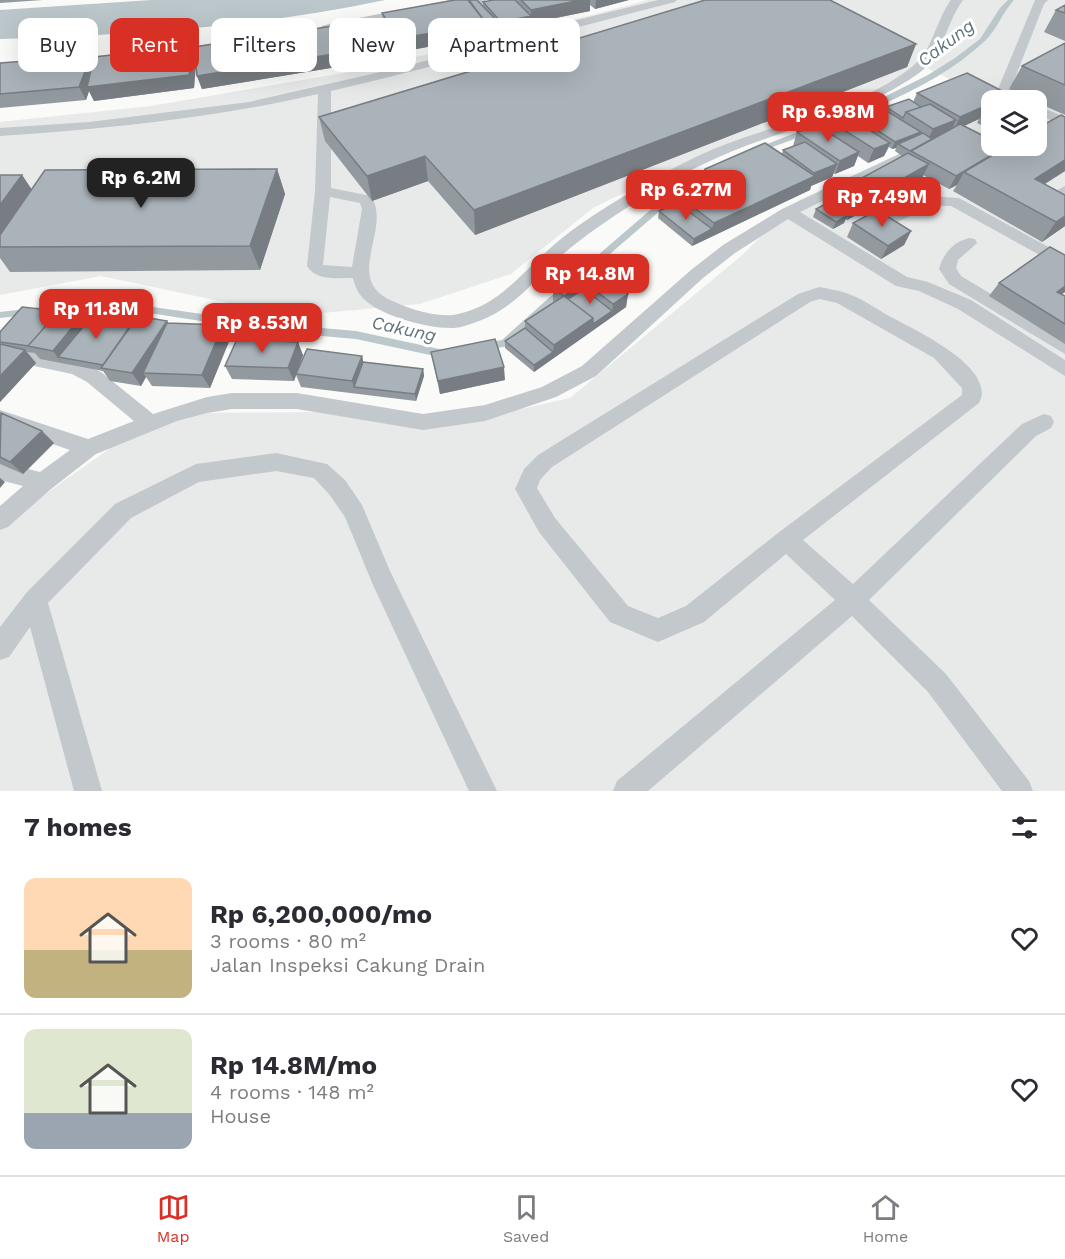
<!DOCTYPE html>
<meta charset="utf-8">
<style>
:root{--surface:#fff;--page:#f7f7f7;--text:#2b2b33;--muted:#7c7c81;--line:#e1e1e2;--accent:#d93025}
body{margin:0;font-family:"Work Sans",sans-serif;background:var(--page);color:var(--text);height:100vh;display:flex;flex-direction:column;font-size:22px;white-space:nowrap}
*{box-sizing:border-box;margin:0}
p{font-size:20px;color:var(--muted)}
.icon{flex:none;width:33px;height:33px;fill:none;stroke:currentColor;stroke-width:2;stroke-linecap:round;stroke-linejoin:round}
.map{position:relative;height:791px;overflow:hidden}
.drawer{display:flex;flex-direction:column;background:var(--surface);flex:1}
.drawer>*{flex:none}
.hud{position:absolute;left:18px;top:18px;width:600px;height:54px;display:flex;gap:12px}
.fabs{position:absolute;left:981px;top:90px;display:grid;gap:12px}
.fabs a{display:grid;place-items:center;width:66px;height:66px;border-radius:12px;background:var(--surface);box-shadow:0 6px 24px #0002;font-size:30px}
.price{position:absolute;translate:-50% -51px;padding:0 14px;border-radius:12px;background:var(--accent);color:#fff;font-size:20px;line-height:39px;filter:drop-shadow(0 2px 3px #0008)}
.price::after{content:'';position:absolute;left:50%;top:36px;width:18px;height:14px;margin-left:-9px;background:inherit;clip-path:polygon(0 0,100% 0,50% 100%)}
.price.selected{background:#222;color:#fff}
ul{padding:0;list-style:none}
li{display:flex;align-items:center;gap:18px;height:150px;padding:0 24px}
li+li{border-top:2px solid var(--line)}
li span{display:grid;place-items:center;flex:none;width:168px;height:120px;border-radius:12px;color:#555}
li>.icon{margin-inline-start:auto}
span .icon{width:72px;height:72px;fill:#fffc;stroke-width:1}
li b{font-size:26px}
h2{display:flex;justify-content:space-between;align-items:center;height:72px;padding:0 24px;font-size:26px}
.chip{padding:0 21px;border-radius:12px;background:var(--surface);box-shadow:0 6px 24px #0002;font-size:21px;line-height:54px}
.chip.selected{background:var(--accent);color:#fff}
.dock{display:flex;justify-content:space-around;align-items:center;height:84px;border-top:2px solid var(--line);background:var(--surface);font-size:16px;color:var(--muted)}
.dock a{display:grid;justify-items:center;gap:3px}
.dock .selected{color:var(--accent)}
.map>svg:first-child{display:block}
.built{fill:#e8e9e9}
.water{fill:#bbc7cb}
.lines{fill:none;stroke-linecap:round;stroke-linejoin:round}
.stream{fill:#bbc7cb;fill-rule:evenodd}
.service{fill:#c3c8cc;fill-rule:evenodd}
.tertiary{fill:#c3c8cc;fill-rule:evenodd}
.wall{fill:#929a9f}
.shaded-wall{fill:#777d82}
.building{fill:#aab3b9;stroke:#777d82;stroke-width:1.5}
.labels{text-anchor:middle;stroke-width:6;stroke-linejoin:round;paint-order:stroke}
.water-label{font-size:18px;font-style:italic;fill:#60757c;stroke:#fff}
</style>
<div class="map">
<svg width="1065" height="791" viewBox="0 0 1065 791">
<rect width="100%" height="100%" fill="#fafaf8"/>
<path class="built" d="M648,0h417v791h-1065v-265l119,-84 64,-29 145,-1 126,12 116,-26 171,-142 58,-56 192,-87 1,33h44v-46h-44l-69,-34 -44,31 -184,61 -102,50 -82,66 -91,30 -130,12 -189,-40 -101,19v-173l151,-16 204,-35 191,-44z"/>
<path class="water" d="M151,0h234c-126,27 -257,35 -385,39v-29z"/>
<g class="lines">
<path class="stream" d="M1008,0h6c-11,12 -17,29 -29,41 -59,55 -152,83 -226,111l-7,-2 120,-47 56,-28 27,-17 25,-19 20,-31z
M712,167h3l4,2 -29,16 -108,93h-6l-2,-2 2,-2 108,-93z
M563,287l5,3 -2,2 -58,54 -25,5 -4,-1 -1,-3 1,-3 23,-4 58,-52z
M104,300l161,23 91,8 88,19 5,4 -5,4 -88,-19 -91,-8 -161,-25 -104,12v-6z"/>
<path class="service" d="M658,0h19l-2,2c-115,29 -228,62 -344,89v97l40,8c21,32 -26,81 17,103 19,9 49,20 70,15 39,-8 60,-37 88,-62 19,-18 40,-32 62,-46 39,-24 78,-47 121,-63 60,-23 132,-35 184,-77 20,-16 23,-46 38,-66h12c-17,23 -20,56 -44,73 -47,34 -104,48 -157,67 -38,13 -73,30 -107,50 -29,18 -59,37 -86,59 -39,33 -54,64 -108,78 -23,5 -77,-10 -95,-26 -7,-6 -11,-14 -13,-23 -16,0 -37,3 -46,-12l8,-75 3,-97c-104,24 -211,35 -318,42v-8l89,-6 160,-20 158,-36 105,-30zM330,197l30,6 2,6 -10,58 -29,-2z
M1035,0h13l-4,4 -33,84 15,12h-15l-13,-11z
M1036,105l29,12v9l-29,-12z
M899,154l5,1 2,3 -2,3 -104,51 107,65 21,5 43,18 94,60v16l-107,-67 -39,-18 -23,-5 -108,-67 -53,34 -32,25 -107,98 -40,21 -71,24 -62,9 -126,-21h-65l-25,4 -30,8 -81,33 -45,35 -43,38 -8,3v-24l23,-20 -23,-6v-18l40,10 30,-22 -70,-24v-16l88,29 46,-18 -47,-39 -15,-8 -71,-15v-10l7,-2 75,16 18,9 52,42 54,-17 25,-4h65l126,21 62,-9 57,-18 40,-21 109,-96 32,-25 59,-36z
M1065,186v24l-5,-2 -7,-6 3,-11z
M928,196l31,2 106,58v13l-114,-63h-20l-38,18 -8,-5 2,-4z
M969,238l6,1 2,4 -19,17 -2,8 5,8 104,62v16l-116,-70 -10,-15c4,-15 14,-27 30,-31z
M819,287c9,2 18,3 27,6 16,5 30,16 45,24 24,13 107,51 88,86l-176,137 50,44 169,-160 22,-10 7,2 3,6 -3,6 -15,8 -167,164 77,74 83,107 4,10h-31l-74,-99 -76,-76 -204,175h-35l4,-10 218,-181 -49,-46 -82,68 -46,20 -48,-20 -71,-90 -24,-43 9,-20 14,-14 260,-161zM820,299l17,4 97,55 28,30v7l-184,138 -92,73 -28,12 -30,-12 -73,-88 -18,-30 3,-8 12,-13 258,-165z
M276,453l51,11 18,16 17,25 28,66 107,220h-28l-96,-206 -28,-68 -16,-23 -15,-16 -38,-7 -77,11 -68,36 -83,85 54,188h-28l-44,-164 -21,30 -9,3v-33l27,-35 88,-88 81,-40z"/>
<path class="tertiary" d="M449,0h37l-2,4 -7,2 -148,30 -7,-2 -3,-4 3,-4 7,-2z"/>
</g>
<path class="wall" d="M0,0h43l-43,3z
M493,0h136l-34,9 -5,-4v6l-89,18 -1,-1v3l-10,2 -3,-3v6l-87,16 -16,-26 -2,-13 101,-7v-4z
M1065,5v36l-21,-9 12,-22z
M1065,43v72l-29,-13v-2h-2l-25,-11 13,-23z
M916,44l-9,23 -432,168 -47,-54 -56,20 -47,-60 -6,-24z
M195,55l191,4 -184,30 -5,-13 -1,-10 -2,22 -100,13 -5,-10 -3,9 -86,8v-46l1,1 90,-7 3,4z
M917,93l75,7v30l-15,-7 2,-4 -15,7 41,21 60,-30v54l-20,13 20,11v31l-23,16 -89,-51 4,-6 -8,4 -26,-14 -1,3 -75,42 -2,-1 -1,4 -11,6 -20,-12 3,-8 12,-5 4,-10 70,-38 -7,-5 1,-3 -4,1 -3,-2 -5,9 -16,7 -10,-7 -4,10 -19,8 -1,-1 -2,4 -21,9 -1,4 -118,56 -34,-28 1,-7 18,-8 2,-7 103,-42 1,-4 11,-4h-1l4,-14 28,-2 3,-10h27l2,-3 28,-7 1,-3 27,-5z
M277,169l8,25 -25,76 -250,2 -10,-14v-83h22l10,15z
M853,223l58,8 -7,14 -23,14 -34,-22z
M1065,255v37l-4,2 4,2v48l-76,-48 10,-13z
M588,265l40,29 -2,13 -92,65 -29,-24v-7l20,-13v-7l29,-19 -1,-1v-13z
M88,308l5,7 40,7 36,1 61,16 -20,49 -58,-2 -6,-9 -5,9 -31,-5 -7,-10 -63,-12 -5,-6 -8,-1 9,11 -36,39v-70l59,-21z
M431,352l74,28 -65,14z
M303,355l-5,13 64,-12 1,6 60,7 1,7 -8,25 -115,-14 -5,-12 -2,6 -62,-2 -7,-13z
M0,414l42,17 12,12 -31,31 -23,-10z"/>
<path class="shaded-wall" d="M581,0h9v11l-59,12v-13z
M596,0h33l-34,9z
M531,16v7l-30,6v-7z
M486,23l1,13 -87,16 -2,-13z
M500,24v7l-10,2 -1,-6z
M916,44l-9,23 -432,168 -1,-25z
M191,46l5,13 -2,29 -100,13 -5,-10 -3,9 -7,-13 12,-31 7,13z
M384,46l2,13 -184,30 -5,-13z
M1010,95l-3,5h-9z
M992,103v10l-11,3 -2,3 -26,12 7,-14z
M956,120l-6,14 -24,9 7,-14z
M921,132l-3,7 -20,5 -2,4 -4,1 3,-7z
M890,143l-6,13 -16,7 6,-14z
M1005,147l-41,25 -7,13 -8,4 7,-13z
M859,152l-5,14 -19,8 5,-13z
M425,156l3,25 -56,20 -5,-25z
M1065,160v11l-43,27 13,-19z
M837,164l-5,13 -21,9 -1,4 -118,56 2,-7 18,-10 2,-6 99,-46 1,-4z
M929,164l-7,14 -75,42 6,-13z
M277,169l8,25 -25,76 -10,-24z
M22,175l16,24 -38,48v-42z
M847,216l-3,7 -11,6 3,-7z
M1065,216v10l-23,16 14,-20z
M911,231l-7,14 -23,14 7,-13z
M584,282l-1,14 -15,10 -4,-10z
M1065,286v6l-19,13 11,-13z
M628,294l-2,13 -14,10 1,-13z
M88,308l10,14 -40,35 5,7 -10,-13z
M612,311v6l-78,55v-7l19,-13 1,-7 39,-27z
M167,321l8,13 -32,39 3,4 -5,9 -9,-13z
M223,325l7,14 -20,49 -8,-13z
M298,342l5,13 -9,26 -6,-13z
M25,350l11,13 -36,39v-26z
M362,356l3,13 -11,18 -2,-6z
M504,367l1,13 -65,14 -2,-13z
M423,369l1,7 -8,25 -1,-7z
M42,431l12,12 -31,31 -13,-12z
M0,478l5,4 -5,6z"/>
<path class="building" d="M455,0h13l18,23 -88,16 -16,-26z
M469,0h8l23,24 -11,3z
M493,0h22l16,16 -30,6 -18,-20z
M521,0h60l-50,10z
M705,0h125l86,44 -442,166 -49,-54 -58,20 -48,-59z
M1065,5v8l-9,-3z
M372,20l12,26 -187,30 -3,-29z
M1065,43v42l-43,-19z
M191,46l-2,29 -102,12 7,-30z
M91,56l-12,31 -79,7v-31z
M967,73l43,22 -12,5h-6v3l-32,14 -43,-24z
M909,99l12,8 -15,5 -3,6 -17,-11z
M930,104l26,16 -23,9 -27,-17z
M882,108l39,24 -26,10 -38,-25z
M992,110v11l-11,-5z
M845,114l45,29 -16,6 -46,-29z
M1061,115l4,2v43l-30,19 30,16v21l-9,6 -92,-50 44,-26h28v-17z
M960,124l32,16v6h10l3,1 -49,29 -45,-25z
M817,125l42,27 -19,9 -43,-29z
M923,133l9,6 -22,12 -12,-7z
M805,142l32,22 -23,9 -31,-23z
M765,143l50,33 -101,47 -35,-27 18,-9 8,-18z
M908,153l21,11 -76,43 -21,-13z
M277,169l-27,77 -250,1v-12l45,-65z
M0,175h22l-22,30z
M677,203l35,26 -18,10 -35,-28z
M827,203l20,13 -11,6 -20,-13z
M877,210l34,21 -23,15 -35,-23z
M1050,247l15,8v31l-8,6 8,4v28l-66,-41z
M588,265l40,29 -15,10 -29,-22 -20,14 29,22 -39,27 -29,-24 39,-25 -11,-8z
M584,289l28,22 -19,13v-6l-25,-19z
M65,304l23,4 -35,43 -25,-5z
M22,307l37,4 -31,35h1l-29,-4v-10z
M93,315l40,7 -30,43 -45,-8z
M138,316l29,5 -35,52 -31,-5z
M167,323l56,2 -21,50 -59,-2z
M525,328l28,24 -19,13 -29,-24z
M237,339l61,3 -10,26 -63,-2z
M495,339l9,28 -66,14 -7,-29z
M0,344l25,6 -25,26z
M307,349l55,7 -10,25 -56,-7z
M363,362l60,7 -8,25 -61,-7z
M1,413l41,18 -32,31 -10,-5z"/>
<g class="labels">
<g class="water-label">
<text transform="translate(946 43) rotate(-37)" y="6">Cakung</text>
<text transform="translate(404 329) rotate(12)" y="6">Cakung</text>
</g>
</g>
</svg>
<div class="fabs">
<a><svg class="icon" aria-label="layers" viewBox="0 0 24 24"><path d="M12 4l9 5-9 5-9-5zM3 14l9 5 9-5"/></svg></a>
</div>
<b class="price" style="left:828px;top:143px">Rp 6.98M</b>
<b class="price selected" style="left:141px;top:209px">Rp 6.2M</b>
<b class="price" style="left:686px;top:221px">Rp 6.27M</b>
<b class="price" style="left:882px;top:228px">Rp 7.49M</b>
<b class="price" style="left:590px;top:305px">Rp 14.8M</b>
<b class="price" style="left:96px;top:340px">Rp 11.8M</b>
<b class="price" style="left:262px;top:354px">Rp 8.53M</b>
<div class="hud">
<a class="chip">Buy</a>
<a class="chip selected">Rent</a>
<a class="chip">Filters</a>
<a class="chip">New</a>
<a class="chip">Apartment</a>
</div>
</div>
<section class="drawer">
<h2>7 homes<svg class="icon" aria-label="filters" viewBox="0 0 24 24"><path d="M4 7h16M4 17h16"/><circle cx="9" cy="7" r="2"/><circle cx="15" cy="17" r="2"/></svg></h2>
<ul>
<li><span style="background:linear-gradient(#ffd9b3 60%,#c2b280 0)"><svg class="icon" aria-label="home" viewBox="0 0 24 24"><path d="M3 11l9-7 9 7M6 9v11h12V9"/></svg></span><div><b>Rp 6,200,000/mo</b><p>3 rooms · 80 m²</p><p>Jalan Inspeksi Cakung Drain</p></div><svg class="icon" aria-label="heart" viewBox="0 0 24 24"><path d="M12 20l-8-8c-3-5 5-10 8-4 3-6 11-1 8 4z"/></svg></li>
<li><span style="background:linear-gradient(#dfe7d0 70%,#9aa5b1 0)"><svg class="icon" aria-label="home" viewBox="0 0 24 24"><path d="M3 11l9-7 9 7M6 9v11h12V9"/></svg></span><div><b>Rp 14.8M/mo</b><p>4 rooms · 148 m²</p><p>House</p></div><svg class="icon" aria-label="heart" viewBox="0 0 24 24"><path d="M12 20l-8-8c-3-5 5-10 8-4 3-6 11-1 8 4z"/></svg></li>
</ul>
</section>
<nav class="dock">
<a class="selected"><svg class="icon" aria-label="map" viewBox="0 0 24 24"><path d="M3 6l6-2 6 2 6-2v14l-6 2-6-2-6 2zM9 4v14M15 6v14"/></svg>Map</a>
<a><svg class="icon" aria-label="saved" viewBox="0 0 24 24"><path d="M7 4h10v16l-5-4-5 4z"/></svg>Saved</a>
<a><svg class="icon" aria-label="home" viewBox="0 0 24 24"><path d="M3 11l9-7 9 7M6 9v11h12V9"/></svg>Home</a>
</nav>
